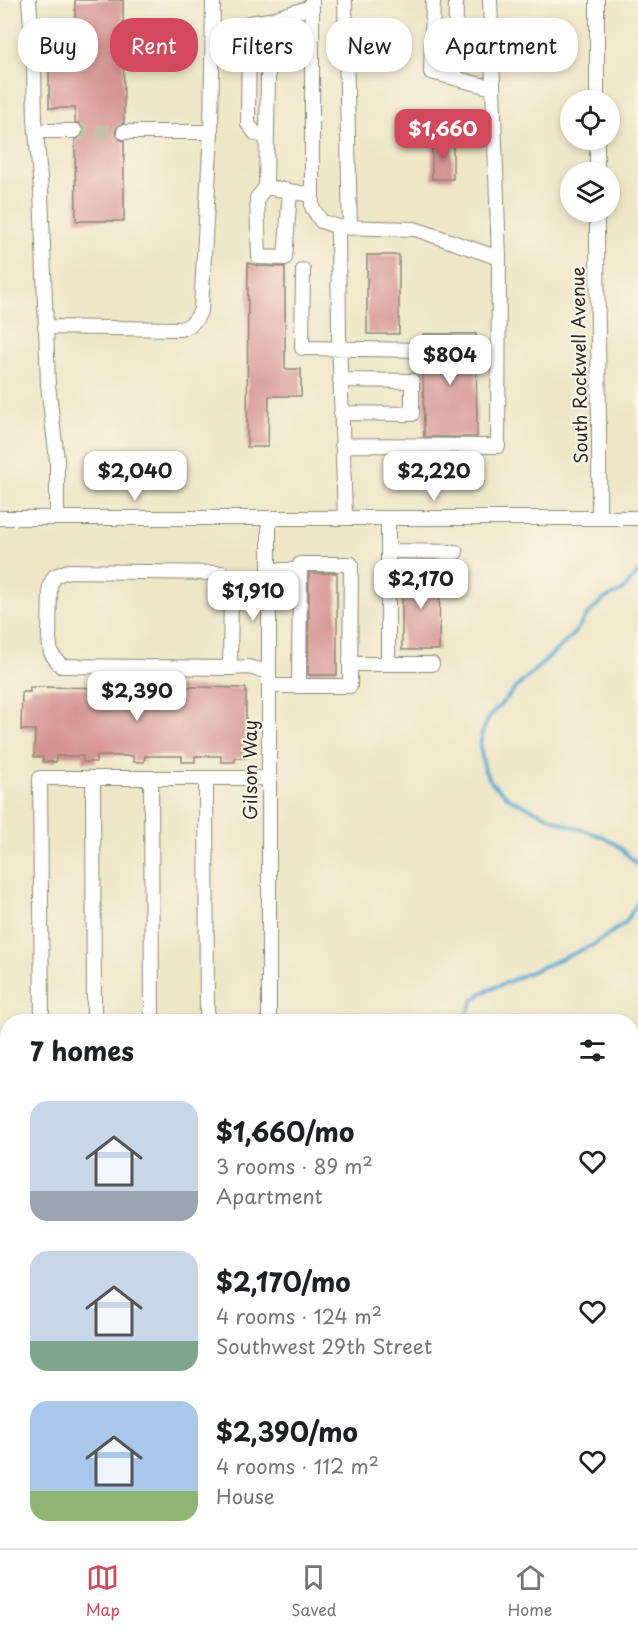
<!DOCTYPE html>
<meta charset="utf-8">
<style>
:root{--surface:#fff;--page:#f6f6f6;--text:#202124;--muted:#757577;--line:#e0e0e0;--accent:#d1495b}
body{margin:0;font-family:"Playpen Sans",sans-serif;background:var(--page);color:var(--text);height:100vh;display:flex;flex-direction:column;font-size:22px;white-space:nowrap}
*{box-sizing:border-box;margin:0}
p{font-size:20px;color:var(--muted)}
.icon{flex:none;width:33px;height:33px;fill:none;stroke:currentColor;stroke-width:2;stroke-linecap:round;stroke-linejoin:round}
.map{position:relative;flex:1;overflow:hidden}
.panel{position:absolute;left:0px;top:1014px;width:639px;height:534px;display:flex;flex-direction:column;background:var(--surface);border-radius:24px 24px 0 0;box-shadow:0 3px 9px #0003}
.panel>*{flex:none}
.hud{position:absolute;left:18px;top:18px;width:603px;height:54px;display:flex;gap:12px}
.fabs{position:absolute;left:560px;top:90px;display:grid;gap:12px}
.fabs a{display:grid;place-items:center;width:60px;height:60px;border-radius:50%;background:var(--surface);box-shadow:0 3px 9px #0003;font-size:30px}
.price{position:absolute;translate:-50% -51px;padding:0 14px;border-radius:12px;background:#fff;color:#222;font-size:20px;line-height:39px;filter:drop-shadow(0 2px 3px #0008)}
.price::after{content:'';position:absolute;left:50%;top:36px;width:18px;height:14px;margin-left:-9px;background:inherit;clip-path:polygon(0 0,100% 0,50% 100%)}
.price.on{background:var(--accent);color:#fff}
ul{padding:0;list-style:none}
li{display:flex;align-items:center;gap:18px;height:150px;padding:0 30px}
li span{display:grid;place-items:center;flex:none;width:168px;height:120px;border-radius:18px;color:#555}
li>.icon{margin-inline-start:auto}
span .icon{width:72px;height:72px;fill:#fffc;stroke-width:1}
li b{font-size:26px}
h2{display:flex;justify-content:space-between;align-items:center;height:72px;padding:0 30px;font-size:26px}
.tag{padding:0 21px;border-radius:24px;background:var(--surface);box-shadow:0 3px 9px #0003;font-size:21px;line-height:54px}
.tag.on{background:var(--accent);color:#fff}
.dock{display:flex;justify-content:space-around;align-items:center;height:84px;border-top:2px solid var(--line);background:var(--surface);font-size:16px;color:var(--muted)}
.dock a{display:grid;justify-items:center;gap:3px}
.dock .on{color:var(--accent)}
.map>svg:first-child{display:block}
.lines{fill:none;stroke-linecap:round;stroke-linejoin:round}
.stream{stroke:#53a7cf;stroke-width:4}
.building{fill:#d49290}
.minor-tunnel{stroke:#c7c1a8;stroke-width:14;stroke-dasharray:14 7;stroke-linecap:butt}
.minor-casing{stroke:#8c8879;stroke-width:16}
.minor{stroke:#fff;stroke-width:14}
.labels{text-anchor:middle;stroke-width:4.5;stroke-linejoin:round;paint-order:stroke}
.street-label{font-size:18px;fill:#2b2b2b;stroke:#fcf5e5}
</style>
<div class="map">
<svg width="638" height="1548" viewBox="0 0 638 1548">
<rect width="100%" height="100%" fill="#fcf5e5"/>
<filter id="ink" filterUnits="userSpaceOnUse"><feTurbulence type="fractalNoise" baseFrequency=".0167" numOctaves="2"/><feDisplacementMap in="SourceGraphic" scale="12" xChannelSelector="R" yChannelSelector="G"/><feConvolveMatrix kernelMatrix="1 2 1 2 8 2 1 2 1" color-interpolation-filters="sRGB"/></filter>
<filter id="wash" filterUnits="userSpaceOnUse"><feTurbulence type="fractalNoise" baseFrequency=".008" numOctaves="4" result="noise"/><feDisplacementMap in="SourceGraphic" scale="24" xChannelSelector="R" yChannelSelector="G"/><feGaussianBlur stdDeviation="1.35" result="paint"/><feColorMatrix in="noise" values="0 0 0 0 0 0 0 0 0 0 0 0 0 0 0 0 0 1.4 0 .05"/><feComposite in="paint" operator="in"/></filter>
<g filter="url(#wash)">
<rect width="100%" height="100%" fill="#eee6c7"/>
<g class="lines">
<path class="stream" d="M638,573l-16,18 -18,8 -17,16 -14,20 -54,50 -30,32 -7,16 -2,14 5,24 7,12 18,16 55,25 38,13 14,8 21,20
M463,1022l10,-21 9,-8 111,-48 32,-22 13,-21
M442,1540l4,8
M479,1548l8,-4 16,4"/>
</g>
<g id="blocks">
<path class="building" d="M75,0h48l1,123 -7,4 -2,6 4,6 5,2v80h-48l-1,-81 7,-4 2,-6 -4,-6 -5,-2v-14h-26v-44h26z
M432,141h21v38h-21z
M367,255h32v79h-32z
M248,263l11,3 26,1v102h16v27h-32l-1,51h-21z
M423,334h53l1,103h-53l-1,-79 4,-3 2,-5 -1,-5 -5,-3z
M402,571h38l-1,79h-37z
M309,573h28v102h-29z
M132,676h13v10l101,2v70h-11v4h-14v-6h-26v6h-13v-6h-37l-1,6h-11v-6h-37v6h-13v-6h-27v6h-13v-5h-9l1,-27h-14l1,-38h8v-5l102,1z"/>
</g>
</g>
<g filter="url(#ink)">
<use href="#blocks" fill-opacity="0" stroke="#8c8879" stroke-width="1.5"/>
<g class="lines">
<path class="minor-tunnel" d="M75,131l49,1"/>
<defs>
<path id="minor" d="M29,0l5,69 1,50 6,71 7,195 9,75v58
M312,0v207l9,14 17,6
M345,0l5,228
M433,0l-2,72 62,16
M312,7l-43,13 -3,167 46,8
M455,78l1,-78
M597,100v-100
M36,131h39
M124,132h87l2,-132
M267,136l-11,-2 -8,-10 1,-101 20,-3
M597,172v-32
M266,187l-9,11 2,59 26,1 5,-67
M597,212c0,102 3,204 2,306
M303,270l-1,78 118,2
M45,327l133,2c12,-1 19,-9 23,-20l10,-177
M340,380l72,1v33l-71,-1
M342,445l156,1 1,-188 -9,-258
M0,518h638
M345,518l-6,-184 -1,-107 77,2 84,29
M388,551l68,1
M300,564h51l-1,122h-51z
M269,570h31
M350,664h82
M388,664v-146
M230,668l1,-84 -2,-6 -7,-5 -154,-2 -13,5 -5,9 -1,54 2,14 10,13 169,2 18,-1 21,5
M269,686h30
M93,778l1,244
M151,778l1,244
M206,778l1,244
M42,1022l-2,-244h229
M269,1022v-504
M0,1168h8
M174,1540v8
M67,1548v-8
M254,1548v-8"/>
</defs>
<use href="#minor" class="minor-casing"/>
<use href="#minor" class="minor"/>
</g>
</g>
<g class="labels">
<g class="street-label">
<text transform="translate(580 365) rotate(-91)" y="6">South Rockwell Avenue</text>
<text transform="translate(251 770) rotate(-90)" y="6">Gilson Way</text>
</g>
</g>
</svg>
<div class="fabs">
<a><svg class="icon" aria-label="locate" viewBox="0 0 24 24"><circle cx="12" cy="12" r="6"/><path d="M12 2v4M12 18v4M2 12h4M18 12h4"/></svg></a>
<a><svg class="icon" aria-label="layers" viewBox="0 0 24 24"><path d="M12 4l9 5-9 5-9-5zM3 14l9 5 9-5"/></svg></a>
</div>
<b class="price on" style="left:443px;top:160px">$1,660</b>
<b class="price" style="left:450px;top:386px">$804</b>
<b class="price" style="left:135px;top:502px">$2,040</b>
<b class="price" style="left:434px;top:502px">$2,220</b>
<b class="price" style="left:421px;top:610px">$2,170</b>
<b class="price" style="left:253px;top:622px">$1,910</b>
<b class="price" style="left:137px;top:722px">$2,390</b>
<div class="hud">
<a class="tag">Buy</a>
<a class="tag on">Rent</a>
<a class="tag">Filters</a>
<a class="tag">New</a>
<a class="tag">Apartment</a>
</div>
<section class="panel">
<h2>7 homes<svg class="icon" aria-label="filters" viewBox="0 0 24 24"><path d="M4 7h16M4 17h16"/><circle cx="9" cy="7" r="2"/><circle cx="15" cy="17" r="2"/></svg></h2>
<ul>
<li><span style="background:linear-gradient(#c9d6e8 75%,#9aa5b1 0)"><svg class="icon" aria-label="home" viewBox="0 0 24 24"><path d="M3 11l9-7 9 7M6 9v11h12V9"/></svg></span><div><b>$1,660/mo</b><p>3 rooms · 89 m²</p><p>Apartment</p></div><svg class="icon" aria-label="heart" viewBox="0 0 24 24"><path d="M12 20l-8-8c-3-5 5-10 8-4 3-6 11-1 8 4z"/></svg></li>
<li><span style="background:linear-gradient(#c9d6e8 75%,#7fa58c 0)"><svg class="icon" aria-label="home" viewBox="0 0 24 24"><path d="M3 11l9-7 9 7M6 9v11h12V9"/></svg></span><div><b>$2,170/mo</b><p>4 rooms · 124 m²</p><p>Southwest 29th Street</p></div><svg class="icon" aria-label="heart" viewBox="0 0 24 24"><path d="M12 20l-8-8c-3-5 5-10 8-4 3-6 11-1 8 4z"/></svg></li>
<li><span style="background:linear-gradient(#a9c7e8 75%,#8fb573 0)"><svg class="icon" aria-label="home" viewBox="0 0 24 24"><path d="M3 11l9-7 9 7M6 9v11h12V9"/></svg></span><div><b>$2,390/mo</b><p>4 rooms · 112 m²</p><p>House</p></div><svg class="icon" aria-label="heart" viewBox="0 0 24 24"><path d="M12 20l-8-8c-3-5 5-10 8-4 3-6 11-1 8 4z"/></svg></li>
</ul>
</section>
</div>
<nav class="dock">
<a class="on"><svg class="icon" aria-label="map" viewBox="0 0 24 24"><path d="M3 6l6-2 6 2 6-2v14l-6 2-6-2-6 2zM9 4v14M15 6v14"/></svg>Map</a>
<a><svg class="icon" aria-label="saved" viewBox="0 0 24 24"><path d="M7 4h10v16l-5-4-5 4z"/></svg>Saved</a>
<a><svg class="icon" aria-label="home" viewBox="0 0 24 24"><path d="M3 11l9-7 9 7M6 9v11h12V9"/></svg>Home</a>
</nav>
